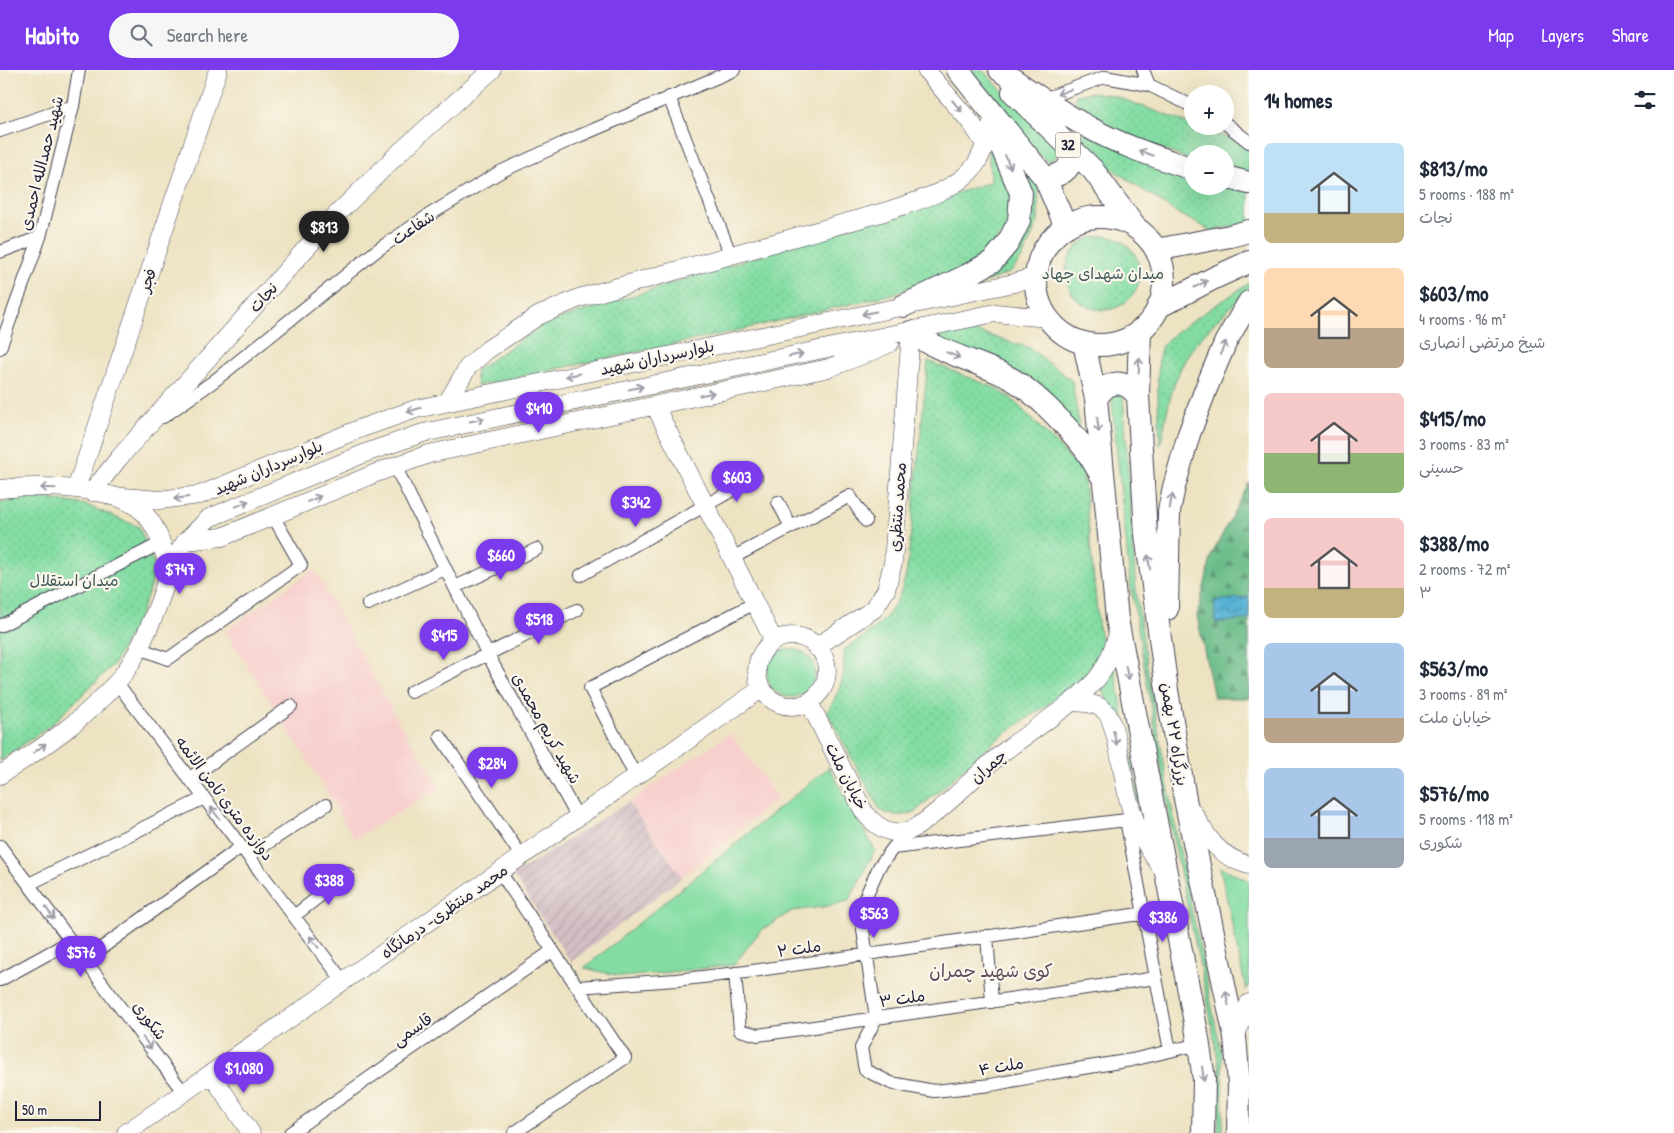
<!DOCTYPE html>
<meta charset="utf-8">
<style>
:root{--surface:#fff;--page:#f6f6f7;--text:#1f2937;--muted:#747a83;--accent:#7c3aed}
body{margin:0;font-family:"Patrick Hand","Playpen Sans Arabic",sans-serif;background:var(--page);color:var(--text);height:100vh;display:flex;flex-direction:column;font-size:19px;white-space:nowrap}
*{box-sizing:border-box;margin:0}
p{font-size:16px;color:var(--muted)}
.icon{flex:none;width:28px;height:28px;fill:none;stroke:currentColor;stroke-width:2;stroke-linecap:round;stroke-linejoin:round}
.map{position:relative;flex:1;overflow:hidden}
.sheet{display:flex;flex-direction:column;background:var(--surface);width:425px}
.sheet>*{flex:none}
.tools{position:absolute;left:1184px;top:15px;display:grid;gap:10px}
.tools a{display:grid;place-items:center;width:50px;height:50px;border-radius:50%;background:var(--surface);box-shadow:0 5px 20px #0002;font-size:25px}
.scale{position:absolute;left:15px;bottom:12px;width:86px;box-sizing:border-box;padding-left:5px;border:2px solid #22223b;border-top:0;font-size:14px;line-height:18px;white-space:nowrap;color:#22223b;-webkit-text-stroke:4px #fbf7ec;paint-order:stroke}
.price{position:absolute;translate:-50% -42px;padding:0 11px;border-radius:18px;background:var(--accent);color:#fff;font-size:16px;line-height:32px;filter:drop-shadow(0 1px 2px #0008)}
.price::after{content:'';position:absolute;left:50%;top:30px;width:15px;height:11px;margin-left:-8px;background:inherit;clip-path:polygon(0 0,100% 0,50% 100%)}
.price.selected{background:#222;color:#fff}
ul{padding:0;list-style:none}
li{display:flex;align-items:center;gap:15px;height:125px;padding:0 15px}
li span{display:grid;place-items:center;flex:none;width:140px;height:100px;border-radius:8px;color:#555}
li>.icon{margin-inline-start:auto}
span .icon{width:60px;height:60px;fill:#fffc;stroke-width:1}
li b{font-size:21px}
h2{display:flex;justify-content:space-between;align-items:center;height:60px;padding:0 15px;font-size:21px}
header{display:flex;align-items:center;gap:30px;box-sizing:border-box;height:70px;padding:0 25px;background:var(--accent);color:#fff}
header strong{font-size:24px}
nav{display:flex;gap:28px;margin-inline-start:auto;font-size:18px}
.search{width:350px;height:45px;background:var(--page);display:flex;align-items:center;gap:12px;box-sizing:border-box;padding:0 18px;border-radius:28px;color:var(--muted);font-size:19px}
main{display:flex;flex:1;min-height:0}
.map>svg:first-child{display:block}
.built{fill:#f7d0cd}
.industrial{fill:url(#industrial-furrows)}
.green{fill:#83dda3;stroke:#52806f}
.forest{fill:url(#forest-firs);stroke:#466f62}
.park{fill:url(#park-dots);stroke:#52806f}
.water{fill:url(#water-waves);stroke:#3c6a88}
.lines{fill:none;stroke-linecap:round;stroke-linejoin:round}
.street-casing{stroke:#403f4f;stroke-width:14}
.secondary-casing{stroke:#403f4f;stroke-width:19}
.highway-casing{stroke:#403f4f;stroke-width:24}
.street{stroke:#fff;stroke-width:12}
.secondary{stroke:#fff;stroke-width:18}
.highway{stroke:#fff;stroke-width:22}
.oneway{stroke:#9c9ca7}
.labels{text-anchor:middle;stroke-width:4.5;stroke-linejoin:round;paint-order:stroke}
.shield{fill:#fbf7ec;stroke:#636270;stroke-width:1}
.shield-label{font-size:15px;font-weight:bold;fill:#22223b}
.street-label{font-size:16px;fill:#22223b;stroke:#fbf7ec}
.park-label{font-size:16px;fill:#3f5a5a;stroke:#fbf7ec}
.neighbourhood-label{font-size:18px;fill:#5c4b59;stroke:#fbf7ec}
</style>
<header>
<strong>Habito</strong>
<div class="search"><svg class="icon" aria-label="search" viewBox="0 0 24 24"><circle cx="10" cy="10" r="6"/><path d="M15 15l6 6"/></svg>Search here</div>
<nav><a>Map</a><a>Layers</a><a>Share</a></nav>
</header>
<main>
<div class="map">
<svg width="1249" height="1063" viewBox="0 0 1249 1063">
<defs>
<pattern id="industrial-furrows" width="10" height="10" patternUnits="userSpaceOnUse" patternTransform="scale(1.25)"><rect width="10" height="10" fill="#d2bec3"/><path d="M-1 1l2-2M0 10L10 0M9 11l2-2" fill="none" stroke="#b4a3a8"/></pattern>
<pattern id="forest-firs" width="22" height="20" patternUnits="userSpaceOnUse" patternTransform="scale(1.25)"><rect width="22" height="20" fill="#6abc89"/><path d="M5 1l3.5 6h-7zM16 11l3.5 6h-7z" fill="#579871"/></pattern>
<pattern id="park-dots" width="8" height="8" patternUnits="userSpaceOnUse" patternTransform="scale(1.25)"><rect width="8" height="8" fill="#83dda3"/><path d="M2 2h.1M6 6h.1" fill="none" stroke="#71bd8d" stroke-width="1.8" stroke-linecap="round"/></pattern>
<pattern id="water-waves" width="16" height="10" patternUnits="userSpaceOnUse" patternTransform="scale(1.25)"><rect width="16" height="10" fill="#56b2d4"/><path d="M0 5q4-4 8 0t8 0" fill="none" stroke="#4790ad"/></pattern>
</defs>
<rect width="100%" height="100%" fill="#fbf7ec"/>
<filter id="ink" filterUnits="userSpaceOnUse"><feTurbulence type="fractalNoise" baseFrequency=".02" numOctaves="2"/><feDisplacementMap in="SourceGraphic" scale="10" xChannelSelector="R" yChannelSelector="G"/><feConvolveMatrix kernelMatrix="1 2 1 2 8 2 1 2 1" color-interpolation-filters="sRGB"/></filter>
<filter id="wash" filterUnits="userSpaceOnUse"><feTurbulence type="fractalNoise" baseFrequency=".0096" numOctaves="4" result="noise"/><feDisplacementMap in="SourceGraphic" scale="20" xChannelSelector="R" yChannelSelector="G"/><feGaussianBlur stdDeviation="1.12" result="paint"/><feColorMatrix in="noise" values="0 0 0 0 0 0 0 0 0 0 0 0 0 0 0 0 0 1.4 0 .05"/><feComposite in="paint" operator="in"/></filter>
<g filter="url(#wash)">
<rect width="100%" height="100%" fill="#ede3c3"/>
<path class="built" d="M314,499l83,150 43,69 -86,51 -36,-62 -93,-146z
M730,663l48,65 -96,79 -54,-75z"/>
<path class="industrial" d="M628,732l54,75 -111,85 -58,-87z"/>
<path class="green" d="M967,0h15l69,69 8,14 -10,9 -11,-8z
M1111,324h12l13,197 11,75 29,166 46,224 1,77h-5l2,-62 -12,-67 -35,-166 -43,-257z
M767 603a24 24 0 1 1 48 0a24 24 0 1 1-48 0Z
M1114,595l31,166 -31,-117 -12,-25z
M829,697l46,83 -26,51 -27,6 -30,4 -32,20 -26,34 -110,12 -40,-9z
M1220,797l29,14v103l-3,6z"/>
<path class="forest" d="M1249,413v215h-35l-17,-82 15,-62z"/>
<path class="park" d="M1090,22l22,3 127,47 10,8v25l-24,-6v-15h-33v7l-108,-44 -10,-10 2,-12z
M1046,47l146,58v11h33l24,3v34l-38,8 -37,-20 -62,-42z
M993,79l20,35 -4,43 -33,37 -83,30 -166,39 -250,53 -2,-15 69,-47 447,-142 -3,-31z
M1019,89l20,26 -1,36 -15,36 -12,15 -20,8 -27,3 47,-30z
M1066 203a37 37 0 1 1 74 0a37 37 0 1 1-74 0Z
M1249,213v6c-26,27 -57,50 -71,86 -10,22 -12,47 -18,71 0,-23 -6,-82 2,-100 6,-12 72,-52 87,-63z
M977,262l53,16 42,33 9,55 -153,-100 8,-3z
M928,291l67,27 17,11 71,72 15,151 5,27 -5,17 -13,13 -89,61 -81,72c-13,5 -23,4 -35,-2l-53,-98c14,-22 18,-36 17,-62 37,-26 52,-33 63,-80z
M37,427l49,8 53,22 15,37 -2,18 -12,33 -26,49 -61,59 -53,38v-259z"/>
<path class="water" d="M1249,527v22l-33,4 -2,-22z"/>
</g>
<g filter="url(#ink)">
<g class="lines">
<defs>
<path id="street" d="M1143,0l6,15
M669,27l62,159
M1041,30l64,-23 44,8 43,21
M1225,53l24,19
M0,61l73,-25
M0,182l40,-15
M0,278l40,-111 33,-131 6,-36
M163,347l51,-36 162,-130 53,-36 71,-43 79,-36 155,-66
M395,396l93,189 90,163
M778,432l13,25
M732,488l118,-62 16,25
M581,505l175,-98
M455,517l82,-38
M368,534l77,-35
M0,556l161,-83
M139,578l29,11 133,-94 -28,-49
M117,613l226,298
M411,622l166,-82
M440,666l82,121
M636,707l-46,-89 165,-85
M189,709l102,-73
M908,762l-15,16 -14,19 -14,31 -4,18 15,102 -15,30 4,22 26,13 43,8 57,-6 61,-12 80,-13 67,-16
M0,776l184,247
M893,778l233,-28 44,231
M248,786l78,-51
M500,802l125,186 -111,75
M29,814l175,-86
M294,846l54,-42
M987,866l5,66
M85,890l156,-113
M735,903l5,57 18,5 398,-57
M0,910l71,-39
M577,917l99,-7 70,-8 427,-63
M290,1063l262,-182"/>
<path id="secondary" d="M926,0l46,54 13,20
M448,331l20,-34 19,-17 51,-34 41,-18 305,-86c29,-10 74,-21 92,-48 9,-14 13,-32 18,-48
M655,336l119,235
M0,419c35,-4 104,-3 134,16 16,10 24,26 29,44 2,6 5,15 5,22 -2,16 -9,31 -15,47 -9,21 -21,48 -37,65 -32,37 -75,66 -116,92
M76,419l142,-419
M92,422l27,-34 217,-243 65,-64 91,-81
M111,426l48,4 41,-5 159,-66 57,-20 598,-126 22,-7
M186,471l36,-4 154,-64 53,-19 400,-86 46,-18 15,-7
M168,498l18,-27 23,-23 159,-66 55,-19 572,-120 53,5
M757 601a35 35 0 1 1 70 0a35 35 0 1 1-70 0Z
M816,577l58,-38 12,-19 7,-27 18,-231
M809,632l55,110c11,14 24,23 42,20 11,-2 40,-28 49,-36 17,-16 33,-32 51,-46 29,-22 62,-42 88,-68 13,-14 19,-33 25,-51
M1071,632c12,1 26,0 35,10 11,12 17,68 22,86 7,28 19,52 38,75
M1192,741c15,26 26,46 57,54
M1235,967l14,-34
M211,1004l40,59
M126,1063l635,-444"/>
<path id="highway" d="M958,0l87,108 21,49
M1000,0c29,21 58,41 90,58 32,18 68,29 102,41
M1013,22l80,78 42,57
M1225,107l24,6
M1045,108c20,-3 29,-10 25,-31
M1036 211a64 64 0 1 1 128 0a64 64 0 1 1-128 0Z
M1156,180l74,-14 19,-5
M903,236l63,-30 27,-15 15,-18 11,-22 2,-28 -22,-52 -4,-25
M1158,237l56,-29 35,-16
M1140,260l-2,66 8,138 21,156 18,109 50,238 4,46 -1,50
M911,262c28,20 62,28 93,43 27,12 63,51 81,74 6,8 11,18 16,26
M1084,273l12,56 21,220 80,414 7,46 -1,54
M1096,329c11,-19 27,-21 42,-3
M1167,539l2,-98 5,-24 15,-53 18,-48 19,-45 23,-39"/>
</defs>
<use href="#street" class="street-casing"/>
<use href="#secondary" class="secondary-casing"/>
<use href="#highway" class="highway-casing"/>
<use href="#street" class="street"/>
<use href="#secondary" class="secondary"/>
<use href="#highway" class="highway"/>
</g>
<defs><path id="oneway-shaft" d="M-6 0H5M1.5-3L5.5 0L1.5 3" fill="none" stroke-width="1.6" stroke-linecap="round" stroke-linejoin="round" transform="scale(1.25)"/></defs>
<g class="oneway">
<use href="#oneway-shaft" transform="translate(1064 22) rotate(160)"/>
<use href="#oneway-shaft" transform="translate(957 36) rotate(50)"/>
<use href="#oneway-shaft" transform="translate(1146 83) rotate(-160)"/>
<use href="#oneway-shaft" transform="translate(1008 92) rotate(67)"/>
<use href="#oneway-shaft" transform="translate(1201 214) rotate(-27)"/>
<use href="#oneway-shaft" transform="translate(869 243) rotate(168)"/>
<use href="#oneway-shaft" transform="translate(1223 278) rotate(-66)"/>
<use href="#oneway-shaft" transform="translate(796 285) rotate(-12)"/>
<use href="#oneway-shaft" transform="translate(953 285) rotate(22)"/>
<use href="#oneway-shaft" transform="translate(1139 295) rotate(-88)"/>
<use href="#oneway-shaft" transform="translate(573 305) rotate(168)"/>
<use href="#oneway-shaft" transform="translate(636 318) rotate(-12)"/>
<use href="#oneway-shaft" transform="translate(707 324) rotate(-12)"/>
<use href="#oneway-shaft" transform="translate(414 340) rotate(163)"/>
<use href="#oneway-shaft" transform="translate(477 350) rotate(-12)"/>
<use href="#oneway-shaft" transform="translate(1098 355) rotate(84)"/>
<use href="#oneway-shaft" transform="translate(48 418) rotate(-178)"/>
<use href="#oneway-shaft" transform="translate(181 428) rotate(173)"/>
<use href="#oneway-shaft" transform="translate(314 429) rotate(-23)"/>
<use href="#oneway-shaft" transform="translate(1171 431) rotate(-80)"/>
<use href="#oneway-shaft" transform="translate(242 434) rotate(-23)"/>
<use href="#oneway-shaft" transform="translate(1149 492) rotate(-98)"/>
<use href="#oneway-shaft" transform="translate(1127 603) rotate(79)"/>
<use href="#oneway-shaft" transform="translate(1115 668) rotate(77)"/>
<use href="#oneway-shaft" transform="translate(40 678) rotate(-37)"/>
<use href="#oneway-shaft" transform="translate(215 743) rotate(-127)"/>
<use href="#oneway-shaft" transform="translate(50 843) rotate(53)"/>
<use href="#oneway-shaft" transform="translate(314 872) rotate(-127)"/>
<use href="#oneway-shaft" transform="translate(1227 928) rotate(-102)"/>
<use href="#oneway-shaft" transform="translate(147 973) rotate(53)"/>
<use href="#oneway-shaft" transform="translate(1203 1004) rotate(83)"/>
</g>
</g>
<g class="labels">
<rect class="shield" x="1055.5" y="62.5" width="25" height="25" rx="4"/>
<g class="shield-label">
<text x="1068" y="80">32</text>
</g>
<g class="street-label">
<text transform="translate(41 93) rotate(-76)" y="6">شهید حمدالله احمدی</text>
<text transform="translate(413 157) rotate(-34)" y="6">شفاعت</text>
<text transform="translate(147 210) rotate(-71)" y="6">فجر</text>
<text transform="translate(263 227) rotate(-48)" y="6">نجات</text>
<text transform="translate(657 287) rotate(-12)" y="6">بلوارسرداران شهید</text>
<text transform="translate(268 397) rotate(-23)" y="6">بلوارسرداران شهید</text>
<text transform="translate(897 437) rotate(-86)" y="6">محمد منتظری</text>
<text transform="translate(547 658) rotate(61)" y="6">شهید کریم محمدی</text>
<text transform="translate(1175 664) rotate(81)" y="6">بزرگراه ۲۲ بهمن</text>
<text transform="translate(988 696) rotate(-41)" y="6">چمران</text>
<text transform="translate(847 706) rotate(63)" y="6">خیابان ملت</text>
<text transform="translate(225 728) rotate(53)" y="6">دوازده متری ثامن الائمه</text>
<text transform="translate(444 841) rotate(-35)" y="6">محمد منتظری- درمانگاه</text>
<text transform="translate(799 878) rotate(-8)" y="6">ملت ۲</text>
<text transform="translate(902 928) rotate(-8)" y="6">ملت ۳</text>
<text transform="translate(150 950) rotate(53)" y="6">شکوری</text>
<text transform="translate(412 959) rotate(-35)" y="6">قاسمی</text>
<text transform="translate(1001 996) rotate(-10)" y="6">ملت ۴</text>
</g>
<g class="park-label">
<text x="1103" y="209">میدان شهدای جهاد</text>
<text x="74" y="516">میدان استقلال</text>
</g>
<g class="neighbourhood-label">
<text x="991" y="907">کوی شهید چمران</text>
</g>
</g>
</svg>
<div class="tools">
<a>+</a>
<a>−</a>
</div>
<div class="scale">50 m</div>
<b class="price selected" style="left:324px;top:183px">$813</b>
<b class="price" style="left:539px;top:364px">$410</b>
<b class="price" style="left:737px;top:433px">$603</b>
<b class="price" style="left:636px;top:458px">$342</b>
<b class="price" style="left:501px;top:511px">$660</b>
<b class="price" style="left:180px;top:525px">$747</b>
<b class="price" style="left:539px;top:575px">$518</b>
<b class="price" style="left:444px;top:591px">$415</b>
<b class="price" style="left:492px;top:719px">$284</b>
<b class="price" style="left:329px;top:836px">$388</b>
<b class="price" style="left:874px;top:869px">$563</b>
<b class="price" style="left:1163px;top:873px">$386</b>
<b class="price" style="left:81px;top:908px">$576</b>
<b class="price" style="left:244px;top:1024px">$1,080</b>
</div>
<section class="sheet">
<h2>14 homes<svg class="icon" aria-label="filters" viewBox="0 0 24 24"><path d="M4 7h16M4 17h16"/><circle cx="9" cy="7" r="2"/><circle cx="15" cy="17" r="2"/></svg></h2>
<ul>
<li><span style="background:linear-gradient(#bfe0f5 70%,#c2b280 0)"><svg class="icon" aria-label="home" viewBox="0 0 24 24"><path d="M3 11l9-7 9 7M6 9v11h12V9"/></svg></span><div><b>$813/mo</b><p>5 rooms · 188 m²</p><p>نجات</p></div></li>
<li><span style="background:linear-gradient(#ffd9b3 60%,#b9a48a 0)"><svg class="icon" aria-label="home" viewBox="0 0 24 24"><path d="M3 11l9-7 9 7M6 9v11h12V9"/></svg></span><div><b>$603/mo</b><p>4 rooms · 96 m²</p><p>شیخ مرتضی انصاری</p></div></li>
<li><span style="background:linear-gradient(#f6c9c9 60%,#8fb573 0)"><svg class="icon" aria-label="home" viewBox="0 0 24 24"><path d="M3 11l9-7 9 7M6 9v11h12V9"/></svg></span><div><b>$415/mo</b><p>3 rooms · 83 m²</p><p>حسینی</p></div></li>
<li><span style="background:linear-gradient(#f6c9c9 70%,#c2b280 0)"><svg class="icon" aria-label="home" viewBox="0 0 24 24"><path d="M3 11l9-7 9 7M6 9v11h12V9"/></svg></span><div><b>$388/mo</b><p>2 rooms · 72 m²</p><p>۳</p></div></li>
<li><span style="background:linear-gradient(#a9c7e8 75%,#b9a48a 0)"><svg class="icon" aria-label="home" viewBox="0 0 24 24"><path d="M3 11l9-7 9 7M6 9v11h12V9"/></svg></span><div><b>$563/mo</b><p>3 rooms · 89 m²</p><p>خیابان ملت</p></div></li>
<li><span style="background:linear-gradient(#a9c7e8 70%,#9aa5b1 0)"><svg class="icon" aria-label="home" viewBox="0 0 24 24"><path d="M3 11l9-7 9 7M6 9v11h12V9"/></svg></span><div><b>$576/mo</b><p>5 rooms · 118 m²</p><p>شکوری</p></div></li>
</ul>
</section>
</main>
